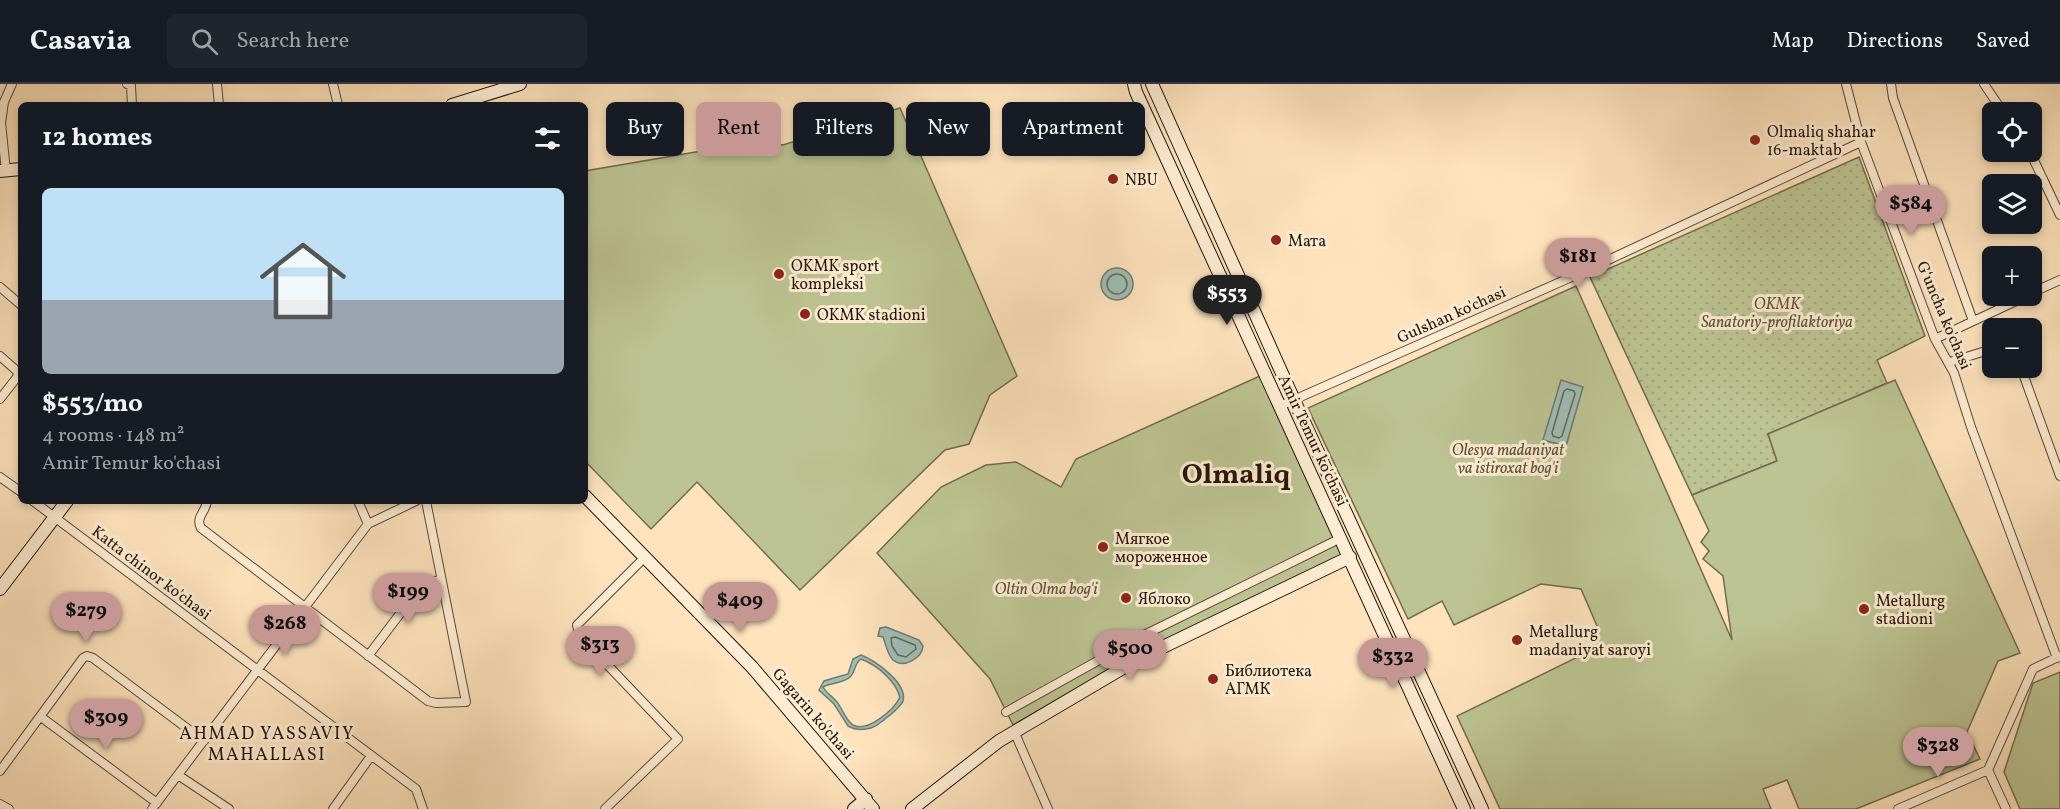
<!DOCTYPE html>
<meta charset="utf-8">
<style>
:root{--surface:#171b24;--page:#20242c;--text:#f1f3f6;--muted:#9ea1a6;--line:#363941;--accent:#c59692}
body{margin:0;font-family:Vollkorn,serif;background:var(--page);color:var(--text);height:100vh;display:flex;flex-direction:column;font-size:22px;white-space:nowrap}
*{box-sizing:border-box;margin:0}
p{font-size:20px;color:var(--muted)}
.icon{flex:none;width:33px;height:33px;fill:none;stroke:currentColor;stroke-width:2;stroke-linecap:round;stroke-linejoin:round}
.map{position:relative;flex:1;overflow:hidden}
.drawer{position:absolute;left:18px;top:18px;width:570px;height:402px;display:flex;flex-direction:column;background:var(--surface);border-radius:9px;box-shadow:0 3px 9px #0003}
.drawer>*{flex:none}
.top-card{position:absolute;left:606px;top:18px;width:570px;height:54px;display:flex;gap:12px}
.fabs{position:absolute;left:1982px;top:18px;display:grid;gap:12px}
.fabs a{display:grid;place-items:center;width:60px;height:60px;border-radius:9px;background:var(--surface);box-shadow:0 3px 9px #0003;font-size:30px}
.price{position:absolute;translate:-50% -51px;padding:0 14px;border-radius:21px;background:var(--accent);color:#111;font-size:20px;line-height:39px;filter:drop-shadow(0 2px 3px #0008)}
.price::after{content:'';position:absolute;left:50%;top:36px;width:18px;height:14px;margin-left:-9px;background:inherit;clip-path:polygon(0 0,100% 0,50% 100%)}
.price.selected{background:#222;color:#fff}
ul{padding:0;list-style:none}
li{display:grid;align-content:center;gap:12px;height:318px;padding:0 24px}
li+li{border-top:2px solid var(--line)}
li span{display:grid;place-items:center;height:186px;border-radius:9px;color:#555}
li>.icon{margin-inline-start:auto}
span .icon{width:108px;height:108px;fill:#fffc;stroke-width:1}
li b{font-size:26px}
h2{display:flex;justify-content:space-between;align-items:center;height:72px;padding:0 24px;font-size:26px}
.chip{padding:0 21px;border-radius:9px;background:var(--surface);box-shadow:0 3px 9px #0003;font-size:21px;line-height:54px}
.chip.selected{background:var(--accent);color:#111}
header{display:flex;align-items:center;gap:36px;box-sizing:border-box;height:84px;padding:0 30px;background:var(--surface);border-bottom:2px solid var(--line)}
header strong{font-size:28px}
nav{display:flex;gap:33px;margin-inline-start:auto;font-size:21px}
.search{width:420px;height:54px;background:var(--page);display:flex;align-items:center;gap:15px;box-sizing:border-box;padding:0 21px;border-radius:9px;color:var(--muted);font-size:22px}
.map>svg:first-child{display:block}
.grass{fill:url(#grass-dots);stroke:#716c4e;stroke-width:1.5}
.park{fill:#bdc493;stroke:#716c4e;stroke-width:1.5}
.water{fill:#a0beb5;stroke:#6f7a70;stroke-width:1.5;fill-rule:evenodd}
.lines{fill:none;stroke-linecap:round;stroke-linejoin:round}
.shore{stroke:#62695e;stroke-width:1.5}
.street-casing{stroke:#5b4835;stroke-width:10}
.secondary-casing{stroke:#251408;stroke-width:14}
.street{stroke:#feedd4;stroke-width:8}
.secondary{stroke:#feedd4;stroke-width:12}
.poi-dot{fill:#8f2418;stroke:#feedd4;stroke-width:2}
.labels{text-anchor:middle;stroke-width:6;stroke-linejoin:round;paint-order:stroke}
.poi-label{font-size:16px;fill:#251408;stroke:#feedd4;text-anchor:start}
.park-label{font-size:16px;font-style:italic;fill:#5a5239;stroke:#feedd4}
.street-label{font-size:16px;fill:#251408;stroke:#feedd4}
.neighbourhood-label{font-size:18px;letter-spacing:1.5px;fill:#251408;stroke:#feedd4}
.town-label{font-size:28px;font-weight:bold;fill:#251408;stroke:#feedd4}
</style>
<header>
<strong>Casavia</strong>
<div class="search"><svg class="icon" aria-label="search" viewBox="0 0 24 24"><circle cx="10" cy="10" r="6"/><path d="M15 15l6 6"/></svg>Search here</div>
<nav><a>Map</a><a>Directions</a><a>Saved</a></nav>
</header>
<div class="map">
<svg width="2060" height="725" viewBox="0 0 2060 725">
<defs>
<pattern id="grass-dots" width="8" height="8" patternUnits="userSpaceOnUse" patternTransform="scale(1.5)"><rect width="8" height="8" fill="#bdc493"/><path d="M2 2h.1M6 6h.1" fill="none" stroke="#a2a87d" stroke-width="1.8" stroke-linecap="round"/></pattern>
</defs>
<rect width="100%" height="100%" fill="#fee3bd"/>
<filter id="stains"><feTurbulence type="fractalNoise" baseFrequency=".00333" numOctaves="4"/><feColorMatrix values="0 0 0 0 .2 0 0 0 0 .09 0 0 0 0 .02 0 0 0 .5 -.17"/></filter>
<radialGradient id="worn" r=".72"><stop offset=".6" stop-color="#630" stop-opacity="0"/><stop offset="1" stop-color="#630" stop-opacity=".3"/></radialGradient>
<path class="grass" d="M1859,73l66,179 -48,24 10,23 -119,51 9,27 -85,34 -102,-218z"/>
<path class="park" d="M900,24l117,268 -27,19 -21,49 -24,6 -145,140 -103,-108 -46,47 -66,-68v-290l175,-30 23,4z
M1576,202l156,354 -9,-64 -20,-17 6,-8 -8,-9 8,-11 -17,-36 85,-34 -9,-27 127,-54 125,273 -22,8 -31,71 13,27 -124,50h-57l-12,-29 -24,9 8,20h-271l-43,-93 127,-62 13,-14v-14l-16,-37 -40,-5 -87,41 -12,-24 -34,18 -100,-211z
M1262,291l82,179 -194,93 -137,78 -23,-46 -113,-126 64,-66 45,-22 30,-3 45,25 15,-28z
M2060,588v137h-40l-16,-37 29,-89z"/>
<path class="water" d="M1101 200a16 16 0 1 1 32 0a16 16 0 1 1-32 0Z
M1561,296l22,7 -17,59 -23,-6z
M886,543l33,13 4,6c-1,12 -19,23 -30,14 -6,-6 -7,-16 -10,-23l-5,-1 2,-8z
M861,571c13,5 47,28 42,46 -2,6 -25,25 -32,27 -7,2 -16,2 -23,-2l-14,-22 -15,-14 5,-9 24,-7 5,-15zM861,575c16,6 34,21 39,38 -6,13 -33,36 -47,28 -8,-5 -11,-18 -17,-24 -4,-5 -10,-8 -13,-14 8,-5 21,-3 28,-11 5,-6 3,-12 10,-17z"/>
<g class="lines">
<path class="shore" d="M1107 200a10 10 0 1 1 20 0a10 10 0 1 1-20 0Z
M1567,305l7,2 1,3 -13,42 -3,2 -6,-2 -1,-3 12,-42z
M895,553l20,8 1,4 -10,8 -8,-2 -6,-9 -1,-8z"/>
<defs>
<path id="street" d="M127,0l4,2 1,19
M217,0l2,21
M333,0l5,21
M1846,0l15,58 74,197 19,34 17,54 86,231
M1891,0l2,14 80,223
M1984,0l19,28
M2030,68l30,63
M6,87l-5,-48 3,-21 8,-18
M0,203l21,18
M2031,209l29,-13
M1935,255l92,-43
M0,272l17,15 1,5 -18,23
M1950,278l42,-13
M2021,284l39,108
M1280,322l296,-131 285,-133
M0,393l21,15
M33,417l383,288 7,20
M207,417c-1,11 -12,16 -6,27l227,173 8,2 30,-1 -40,-201
M358,417l10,23
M368,572l53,-70 4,-3 16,-3
M1006,628l138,-77 189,-93
M41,633l116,86
M1014,647l34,78
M1988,686l18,39
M0,687l83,-113 4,-2 6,2 111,83
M178,691l51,34
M0,720l9,5
M152,725l216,-285 48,-23
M333,725l38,-53
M605,725l73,-70 -99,-104 -2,-10 68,-68
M1898,725l90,-39 45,-101 27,-13"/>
<path id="secondary" d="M1134,0l2,8 328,717
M1152,0l142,316 188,409
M452,21l68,-21
M0,87l21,-2
M585,412l167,171 121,142
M0,505l67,-88
M854,725l12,-10
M912,725l87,-68 139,-82 212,-102"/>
</defs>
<use href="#street" class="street-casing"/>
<use href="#secondary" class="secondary-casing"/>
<use href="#street" class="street"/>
<use href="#secondary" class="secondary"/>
</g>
<g class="poi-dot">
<circle cx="1755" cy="56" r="6"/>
<circle cx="1113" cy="95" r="6"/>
<circle cx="1276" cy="156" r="6"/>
<circle cx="779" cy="190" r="6"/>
<circle cx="805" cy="230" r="6"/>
<circle cx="1103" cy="463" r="6"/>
<circle cx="1126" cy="514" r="6"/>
<circle cx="1864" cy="525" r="6"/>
<circle cx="1517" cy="556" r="6"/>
<circle cx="1213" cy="595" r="6"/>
</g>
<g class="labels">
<g class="poi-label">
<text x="1767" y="53">Olmaliq shahar<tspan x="1767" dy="18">16-maktab</tspan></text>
<text x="1125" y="101">NBU</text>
<text x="1288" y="162">Мата</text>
<text x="791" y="187">OKMK sport<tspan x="791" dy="18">kompleksi</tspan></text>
<text x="817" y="236">OKMK stadioni</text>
<text x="1115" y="460">Мягкое<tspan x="1115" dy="18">мороженное</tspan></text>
<text x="1138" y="520">Яблоко</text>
<text x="1876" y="522">Metallurg<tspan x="1876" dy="18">stadioni</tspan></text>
<text x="1529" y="553">Metallurg<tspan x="1529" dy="18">madaniyat saroyi</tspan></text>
<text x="1225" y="592">Библиотека<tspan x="1225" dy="18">АГМК</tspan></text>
</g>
<g class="park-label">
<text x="1777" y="225">OKMK<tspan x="1777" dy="18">Sanatoriy-profilaktoriya</tspan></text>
<text x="1508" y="371">Olesya madaniyat<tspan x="1508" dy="18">va istiroxat bog'i</tspan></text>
<text x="1046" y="510">Oltin Olma bog'i</text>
</g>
<g class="street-label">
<text transform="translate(1451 230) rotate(-24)" y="6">Gulshan ko'chasi</text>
<text transform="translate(1945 231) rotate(67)" y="6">G‘uncha ko'chasi</text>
<text transform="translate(1314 356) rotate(65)" y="6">Amir Temur ko'chasi</text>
<text transform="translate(152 488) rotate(37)" y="6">Katta chinor ko'chasi</text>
<text transform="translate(814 629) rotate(49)" y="6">Gagarin ko'chasi</text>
</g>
<g class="neighbourhood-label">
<text x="267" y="655">AHMAD YASSAVIY<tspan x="267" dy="21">MAHALLASI</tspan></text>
</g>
<g class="town-label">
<text x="1236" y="399">Olmaliq</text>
</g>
</g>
<rect width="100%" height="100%" filter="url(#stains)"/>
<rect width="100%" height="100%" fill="url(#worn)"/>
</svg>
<div class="fabs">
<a><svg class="icon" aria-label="locate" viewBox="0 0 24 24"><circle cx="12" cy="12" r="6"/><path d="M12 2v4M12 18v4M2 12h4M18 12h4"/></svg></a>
<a><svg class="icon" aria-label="layers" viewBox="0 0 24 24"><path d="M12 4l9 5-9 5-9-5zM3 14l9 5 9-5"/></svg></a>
<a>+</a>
<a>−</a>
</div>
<b class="price" style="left:1911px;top:152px">$584</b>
<b class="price" style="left:1578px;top:205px">$181</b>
<b class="price selected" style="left:1227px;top:242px">$553</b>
<b class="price" style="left:408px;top:540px">$199</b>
<b class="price" style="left:740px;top:549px">$409</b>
<b class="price" style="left:86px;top:559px">$279</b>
<b class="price" style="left:285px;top:572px">$268</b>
<b class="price" style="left:600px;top:593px">$313</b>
<b class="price" style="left:1130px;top:597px">$500</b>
<b class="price" style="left:1393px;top:605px">$332</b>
<b class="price" style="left:106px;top:666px">$309</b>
<b class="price" style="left:1938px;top:694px">$328</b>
<div class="top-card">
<a class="chip">Buy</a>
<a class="chip selected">Rent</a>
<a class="chip">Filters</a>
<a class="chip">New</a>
<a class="chip">Apartment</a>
</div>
<section class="drawer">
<h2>12 homes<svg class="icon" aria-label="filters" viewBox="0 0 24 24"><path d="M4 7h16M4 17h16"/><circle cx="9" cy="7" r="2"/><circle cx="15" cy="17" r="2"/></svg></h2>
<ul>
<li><span style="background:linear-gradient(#bfe0f5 60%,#9aa5b1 0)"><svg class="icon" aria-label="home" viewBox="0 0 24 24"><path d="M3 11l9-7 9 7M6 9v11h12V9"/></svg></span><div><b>$553/mo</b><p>4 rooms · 148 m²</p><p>Amir Temur ko'chasi</p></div></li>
</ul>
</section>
</div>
